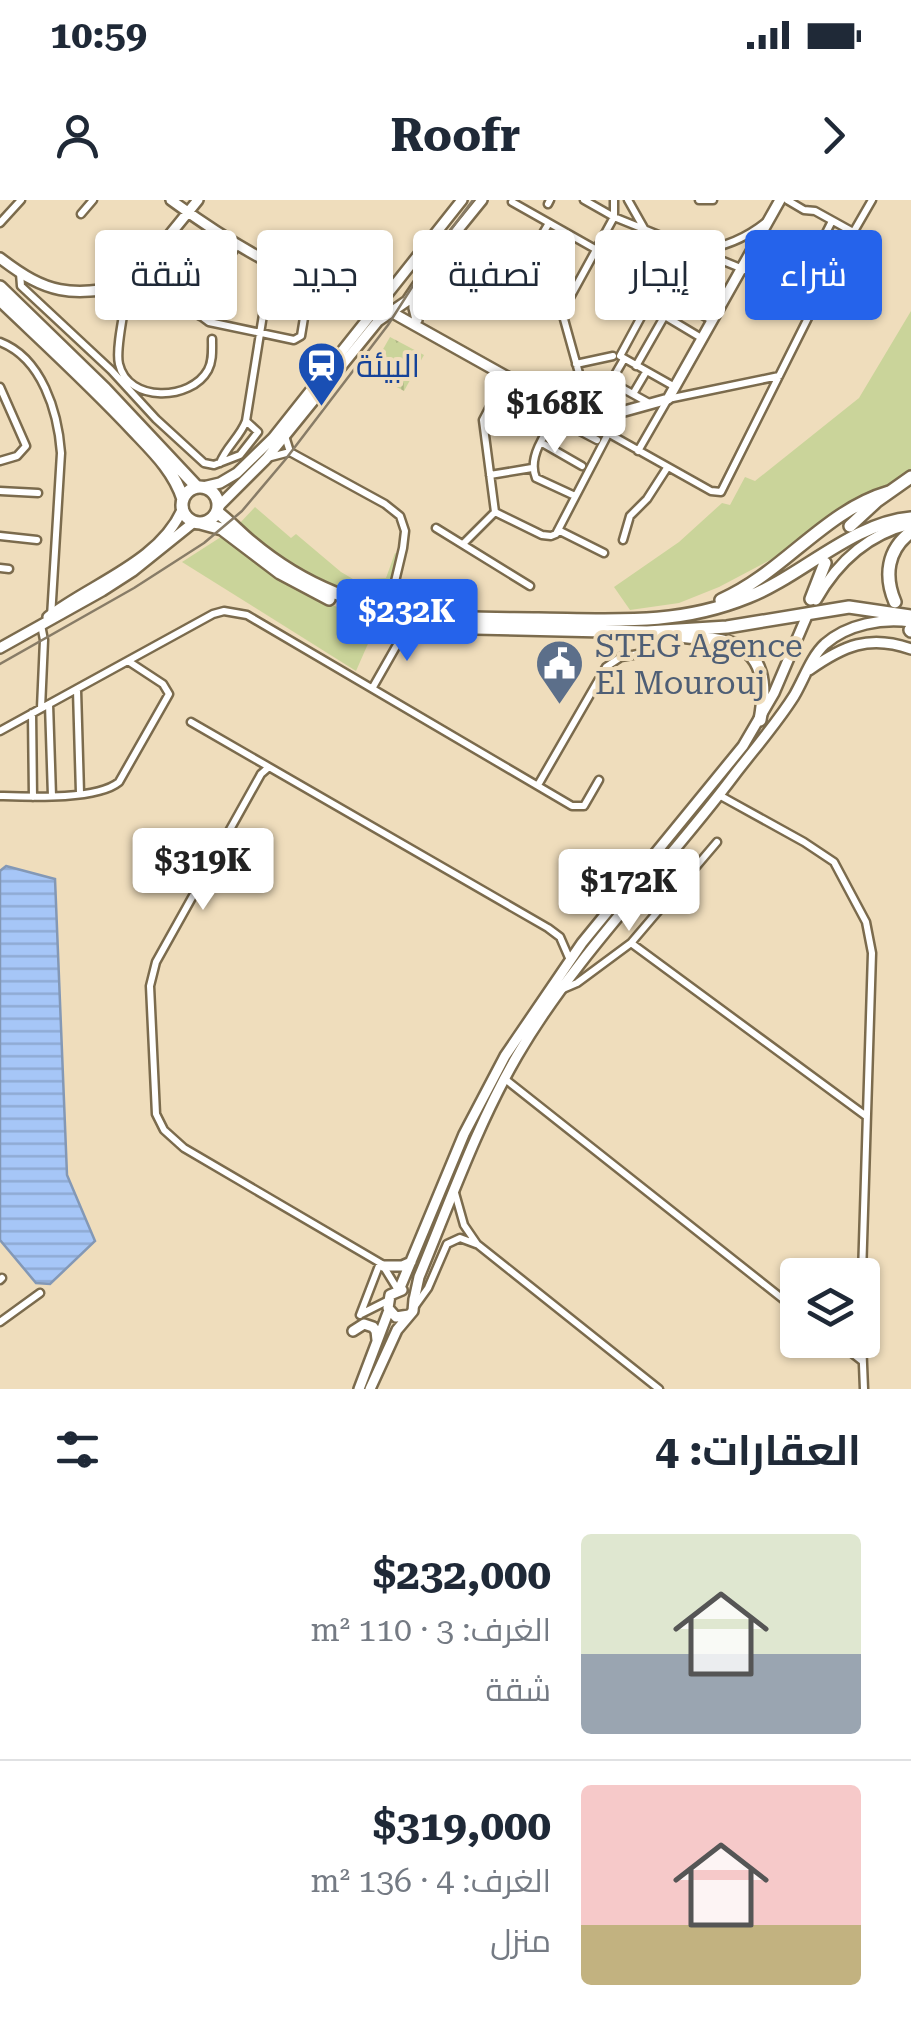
<!DOCTYPE html>
<html lang="ar">
<meta charset="utf-8">
<style>
:root{--surface:#fff;--page:#f6f6f7;--text:#1f2937;--muted:#747a83;--line:#e0e1e3;--accent:#2563eb}
body{margin:0;font-family:"Roboto Serif",Cairo,serif;background:var(--page);color:var(--text);direction:rtl;height:100vh;display:flex;flex-direction:column;font-size:38px;white-space:nowrap}
*{box-sizing:border-box;margin:0}
p{font-size:32px;color:var(--muted)}
.icon{flex:none;width:55px;height:55px;fill:none;stroke:currentColor;stroke-width:2;stroke-linecap:round;stroke-linejoin:round}
.map{position:relative;height:1189px;overflow:hidden;direction:ltr}
.details{display:flex;flex-direction:column;background:var(--surface);flex:1}
.details>*{flex:none}
.guide{position:absolute;left:30px;top:30px;width:852px;height:90px;direction:rtl;display:flex;gap:20px}
.buttons{position:absolute;left:780px;top:1058px;display:grid;gap:20px}
.buttons a{display:grid;place-items:center;width:100px;height:100px;border-radius:10px;background:var(--surface);box-shadow:0 2px 8px #0004;font-size:50px}
.price{position:absolute;translate:-50% -85px;padding:0 22px;border-radius:10px;background:#fff;color:#222;font-size:32px;line-height:65px;filter:drop-shadow(0 2px 5px #0008)}
.price::after{content:'';position:absolute;left:50%;top:60px;width:30px;height:22px;margin-left:-15px;background:inherit;clip-path:polygon(0 0,100% 0,50% 100%)}
.price.active{background:var(--accent);color:#fff}
ul{padding:0;list-style:none}
li{display:flex;align-items:center;gap:30px;height:250px;padding:0 50px}
li+li{border-top:2px solid var(--line)}
li span{display:grid;place-items:center;flex:none;width:280px;height:200px;border-radius:10px;color:#555}
li>.icon{margin-inline-start:auto}
span .icon{width:120px;height:120px;fill:#fffc;stroke-width:1}
li b{font-size:42px}
h2{display:flex;justify-content:space-between;align-items:center;height:120px;padding:0 50px;font-size:42px}
.pill{padding:0 35px;border-radius:10px;background:var(--surface);box-shadow:0 2px 8px #0004;font-size:35px;line-height:90px}
.pill.active{background:var(--accent);color:#fff}
.status{display:flex;justify-content:space-between;align-items:center;height:70px;padding:0 50px;background:var(--surface);direction:ltr}
.status svg{height:28px;fill:currentColor}
header{display:flex;justify-content:space-between;align-items:center;height:130px;padding:0 50px;background:var(--surface);font-size:45px;font-weight:700}
.map>svg:first-child{display:block}
.grass{fill:url(#grass-tufts)}
.park{fill:#cad49a}
.water{fill:url(#water-rules);stroke:#8398b6;stroke-width:2.5}
.lines{fill:none;stroke-linecap:round;stroke-linejoin:round}
.street-casing{stroke:#7b6b4d;stroke-width:11}
.secondary-casing{stroke:#7b6b4d;stroke-width:14}
.highway-casing{stroke:#7b6b4d;stroke-width:16}
.street{stroke:#fff;stroke-width:6}
.secondary{stroke:#fff;stroke-width:9}
.highway{stroke:#fff;stroke-width:11}
.tram{stroke:#887c67;stroke-width:2.5}
.labels{text-anchor:middle;stroke-width:8;stroke-linejoin:round;paint-order:stroke}
.transit-label{font-size:32px;fill:#164399;stroke:#efddbc;text-anchor:start}
.service-label{font-size:32px;fill:#4e5e75;stroke:#efddbc;text-anchor:start}
</style>
<div class="status"><b>10:59</b><svg viewBox="0 0 49 12"><path d="M0 12V9h3v3zM5 12V6h3v6zM10 12V3h3v9zM15 12V0h3v12zM26 1h20v11H26zM47 4h2v5h-2z"/></svg></div>
<header><svg class="icon" aria-label="forward" viewBox="0 0 24 24"><path d="M9 5l7 7-7 7"/></svg>Roofr<svg class="icon" aria-label="person" viewBox="0 0 24 24"><circle cx="12" cy="8" r="4"/><path d="M4 21q1-7 8-7t8 7"/></svg></header>
<div class="map">
<svg width="911" height="1189" viewBox="0 0 911 1189">
<defs>
<pattern id="grass-tufts" width="24" height="20" patternUnits="userSpaceOnUse" patternTransform="scale(2.5)"><rect width="24" height="20" fill="#cad49a"/><path d="M3 7l-1-3M5 7V3M7 7l1-3M15 17l-1-3M17 17v-4M19 17l1-3" fill="none" stroke="#aeb684"/></pattern>
<pattern id="water-rules" width="6" height="5" patternUnits="userSpaceOnUse" patternTransform="scale(2.5)"><rect width="6" height="5" fill="#a6c6f7"/><path d="M0 2.5h6" fill="none" stroke="#8faad3"/></pattern>
</defs>
<rect width="100%" height="100%" fill="#efddbc"/>
<path class="grass" d="M390,137l34,18 -20,36 -34,-19z"/>
<path class="park" d="M911,111v162l-38,21 -26,11 -77,55 -51,27 -40,16 -49,7 -16,-23 65,-45 43,-39 8,2 15,-28 10,4 104,-83z
M255,307l36,31 5,-4 45,38 12,7 33,-1 9,-25 3,1c-4,19 -5,36 -24,46 -55,-16 -91,-41 -135,-76z
M224,335l102,68 52,18 -22,50 -174,-109z"/>
<path class="water" d="M6,666l49,13 12,296 28,66 -45,43 -14,-1 -36,-43v-369z"/>
<g class="lines">
<defs>
<path id="street" d="M584,0l30,17 129,52 72,34
M628,0l17,30
M699,0h14
M787,0l17,10 11,1 38,21
M512,2l85,48
M548,4l2,-4
M81,14l12,-14
M0,23l21,-23
M448,42l114,70
M700,50c26,-3 46,-12 66,-28
M594,54l119,67
M615,66l10,-21 5,-2 19,10 -2,14 13,8
M140,70l69,52 85,18 7,-4 9,-55
M625,71l-8,13 1,4 85,51
M20,73l1,13 90,84 45,49 48,44 10,2 26,-10 18,-23 -12,-11
M519,73l37,21
M661,73l18,9 8,-7 6,1 14,8 3,13 12,7
M514,82l35,-59
M128,86c-2,18 -13,62 -9,78 9,39 72,37 89,6 5,-9 4,-20 4,-31
M653,87l24,-44
M795,94l37,-73
M647,106l-27,50 55,31
M651,109l10,-17
M200,116l9,-29 29,-43
M0,142c42,16 58,70 61,111l-10,164
M576,164l37,-8
M636,166l28,-49
M506,176l-23,44 12,92 47,23 9,1 5,-2 52,-100
M611,182l38,21
M0,187l26,59 -9,10 -17,5
M605,192l19,-33
M633,194l13,-22
M592,220l-30,-108 52,-95v-17
M588,222l123,69 10,1 114,-228 37,-64
M285,236l5,16 95,52 15,12 5,15 -2,17 -10,42 9,21
M542,243l40,23
M638,251l30,-52 111,-23
M267,258l23,-6
M220,263c6,-16 20,-26 26,-42l25,-156
M490,275l42,-7
M0,291l38,2
M575,296l-39,-18c-8,-19 7,-46 23,-58l38,20
M436,328l94,58
M558,330l46,23
M0,336l37,4
M623,340l7,-24 17,-17 20,-31
M463,344l32,-32
M0,368l9,1
M373,487l37,-65
M77,490l3,103
M49,504l3,92
M41,508l3,-68 -3,-15
M32,513l1,84
M191,522l78,45
M0,531l213,-117 11,-3 23,4 325,191h12l15,-26
M538,585l68,-118 15,-10 17,-3
M719,595l85,47 30,20 32,60 6,31 -10,322
M0,596c30,1 97,4 119,-14l50,-88 -6,-10 -35,-23
M631,743l235,173
M563,789l14,-6 54,-40 86,-101
M505,879l293,232
M455,993l9,32 13,19 182,145
M0,1080l2,-2
M398,1090l-16,-26 -198,-116 -20,-18 -8,-16 -6,-128 6,-24 105,-188 8,-7 279,161 12,9 10,23
M415,1106l13,-18 19,-44 13,-6 16,6
M361,1114l26,-13
M360,1115l20,-52
M0,1122l40,-29
M835,1140l27,21
M862,1140l2,49"/>
<path id="secondary" d="M171,0c61,45 134,89 209,103
M0,58c48,37 69,38 128,28l70,-86
M414,94v14l3,12
M375,103l211,118 6,-1 76,-21 112,-199
M203,287l17,-4 17,-10 36,-35 189,-238
M218,307l48,-48 112,-138 29,-20 36,-53 39,-48
M816,400c21,-37 52,-66 95,-76
M48,417c44,-34 112,-55 135,-109
M0,448l102,-57 31,-20 61,-49
M809,470c34,-24 60,-36 102,-21
M383,1066h19l9,-4
M399,1090l65,-156 41,-78 77,-113 161,-197 31,-53 32,-75
M402,1090l-12,5 -2,13 8,9 13,-2
M414,1100l5,-23c31,-75 58,-152 98,-221 60,-103 147,-187 218,-282 20,-26 42,-51 59,-78 10,-17 17,-39 31,-52 23,-20 57,-26 86,-22
M353,1131l11,-7 9,3 3,4 1,9
M359,1189l30,-79
M370,1189l27,-59 16,-19 1,-12"/>
<path id="highway" d="M0,87l105,102 92,98
M0,100c45,43 91,85 134,131 20,21 40,40 49,68
M182 305a18 18 0 1 1 36 0a18 18 0 1 1-36 0Z
M217,312c12,9 22,20 34,30 25,21 54,39 84,51 69,28 130,25 203,26 74,1 139,7 210,-22 54,-21 104,-74 163,-79
M200,323l22,6 58,44 49,26
M850,326l27,-25 34,-24
M811,399l14,-36
M721,400c62,-27 103,-89 168,-108
M895,402c-11,-26 -8,-52 16,-70
M424,424l51,4 172,4 80,-5 122,-20 62,9
M910,430l1,1
M679,436c16,2 33,2 48,6 39,10 39,46 33,78"/>
</defs>
<use href="#street" class="street-casing"/>
<use href="#secondary" class="secondary-casing"/>
<use href="#highway" class="highway-casing"/>
<use href="#street" class="street"/>
<use href="#secondary" class="secondary"/>
<use href="#highway" class="highway"/>
<path class="tram" d="M0,464l134,-76 70,-45 38,-32 43,-51 103,-135 47,-74 38,-51"/>
</g>
<defs>
<symbol id="station-pin" viewBox="-11 -11 22 30"><path d="M0 17L-7.5 6A9.5 9.5 0 1 1 7.5 6Z" fill="#1a4fb4" stroke="#efddbc"/><path d="M-3-6H3Q5-6 5-4V2Q5 4 3 4L4.5 6H3L1.5 4h-3L-3 6H-4.5L-3 4Q-5 4-5 2V-4Q-5-6-3-6ZM-3.5-4v3h7v-3ZM-3.5 1v1.5H-2V1ZM2 1v1.5H3.5V1Z" fill="#fff"/></symbol>
<symbol id="civic-pin" viewBox="-11 -11 22 30"><path d="M0 17L-7.5 6A9.5 9.5 0 1 1 7.5 6Z" fill="#5c6f8a" stroke="#efddbc"/><path d="M-.6-6.5H3V-4.5H.6V-3L4-1V1h2V6H-6V1h2V-1L-.6-3ZM-1.2 2.5V6h2.4V2.5Z" fill="#fff"/></symbol>
</defs>
<g fill-rule="evenodd">
<use href="#station-pin" x="294" y="138" width="55" height="75"/>
<use href="#civic-pin" x="532" y="436" width="55" height="75"/>
</g>
<g class="labels">
<g class="transit-label">
<text x="356" y="177">البيئة</text>
</g>
<g class="service-label">
<text x="595" y="457">STEG Agence<tspan x="595" dy="37">El Mourouj</tspan></text>
</g>
</g>
</svg>
<div class="buttons">
<a><svg class="icon" aria-label="layers" viewBox="0 0 24 24"><path d="M12 4l9 5-9 5-9-5zM3 14l9 5 9-5"/></svg></a>
</div>
<b class="price" style="left:555px;top:256px">$168K</b>
<b class="price active" style="left:407px;top:464px">$232K</b>
<b class="price" style="left:203px;top:713px">$319K</b>
<b class="price" style="left:629px;top:734px">$172K</b>
<div class="guide">
<a class="pill active">شراء</a>
<a class="pill">إيجار</a>
<a class="pill">تصفية</a>
<a class="pill">جديد</a>
<a class="pill">شقة</a>
</div>
</div>
<section class="details">
<h2>العقارات: 4<svg class="icon" aria-label="filters" viewBox="0 0 24 24"><path d="M4 7h16M4 17h16"/><circle cx="9" cy="7" r="2"/><circle cx="15" cy="17" r="2"/></svg></h2>
<ul>
<li><span style="background:linear-gradient(#dfe7d0 60%,#9aa5b1 0)"><svg class="icon" aria-label="home" viewBox="0 0 24 24"><path d="M3 11l9-7 9 7M6 9v11h12V9"/></svg></span><div><b>$232,000</b><p>الغرف: 3 · 110 m²</p><p>شقة</p></div></li>
<li><span style="background:linear-gradient(#f6c9c9 70%,#c2b280 0)"><svg class="icon" aria-label="home" viewBox="0 0 24 24"><path d="M3 11l9-7 9 7M6 9v11h12V9"/></svg></span><div><b>$319,000</b><p>الغرف: 4 · 136 m²</p><p>منزل</p></div></li>
</ul>
</section>
